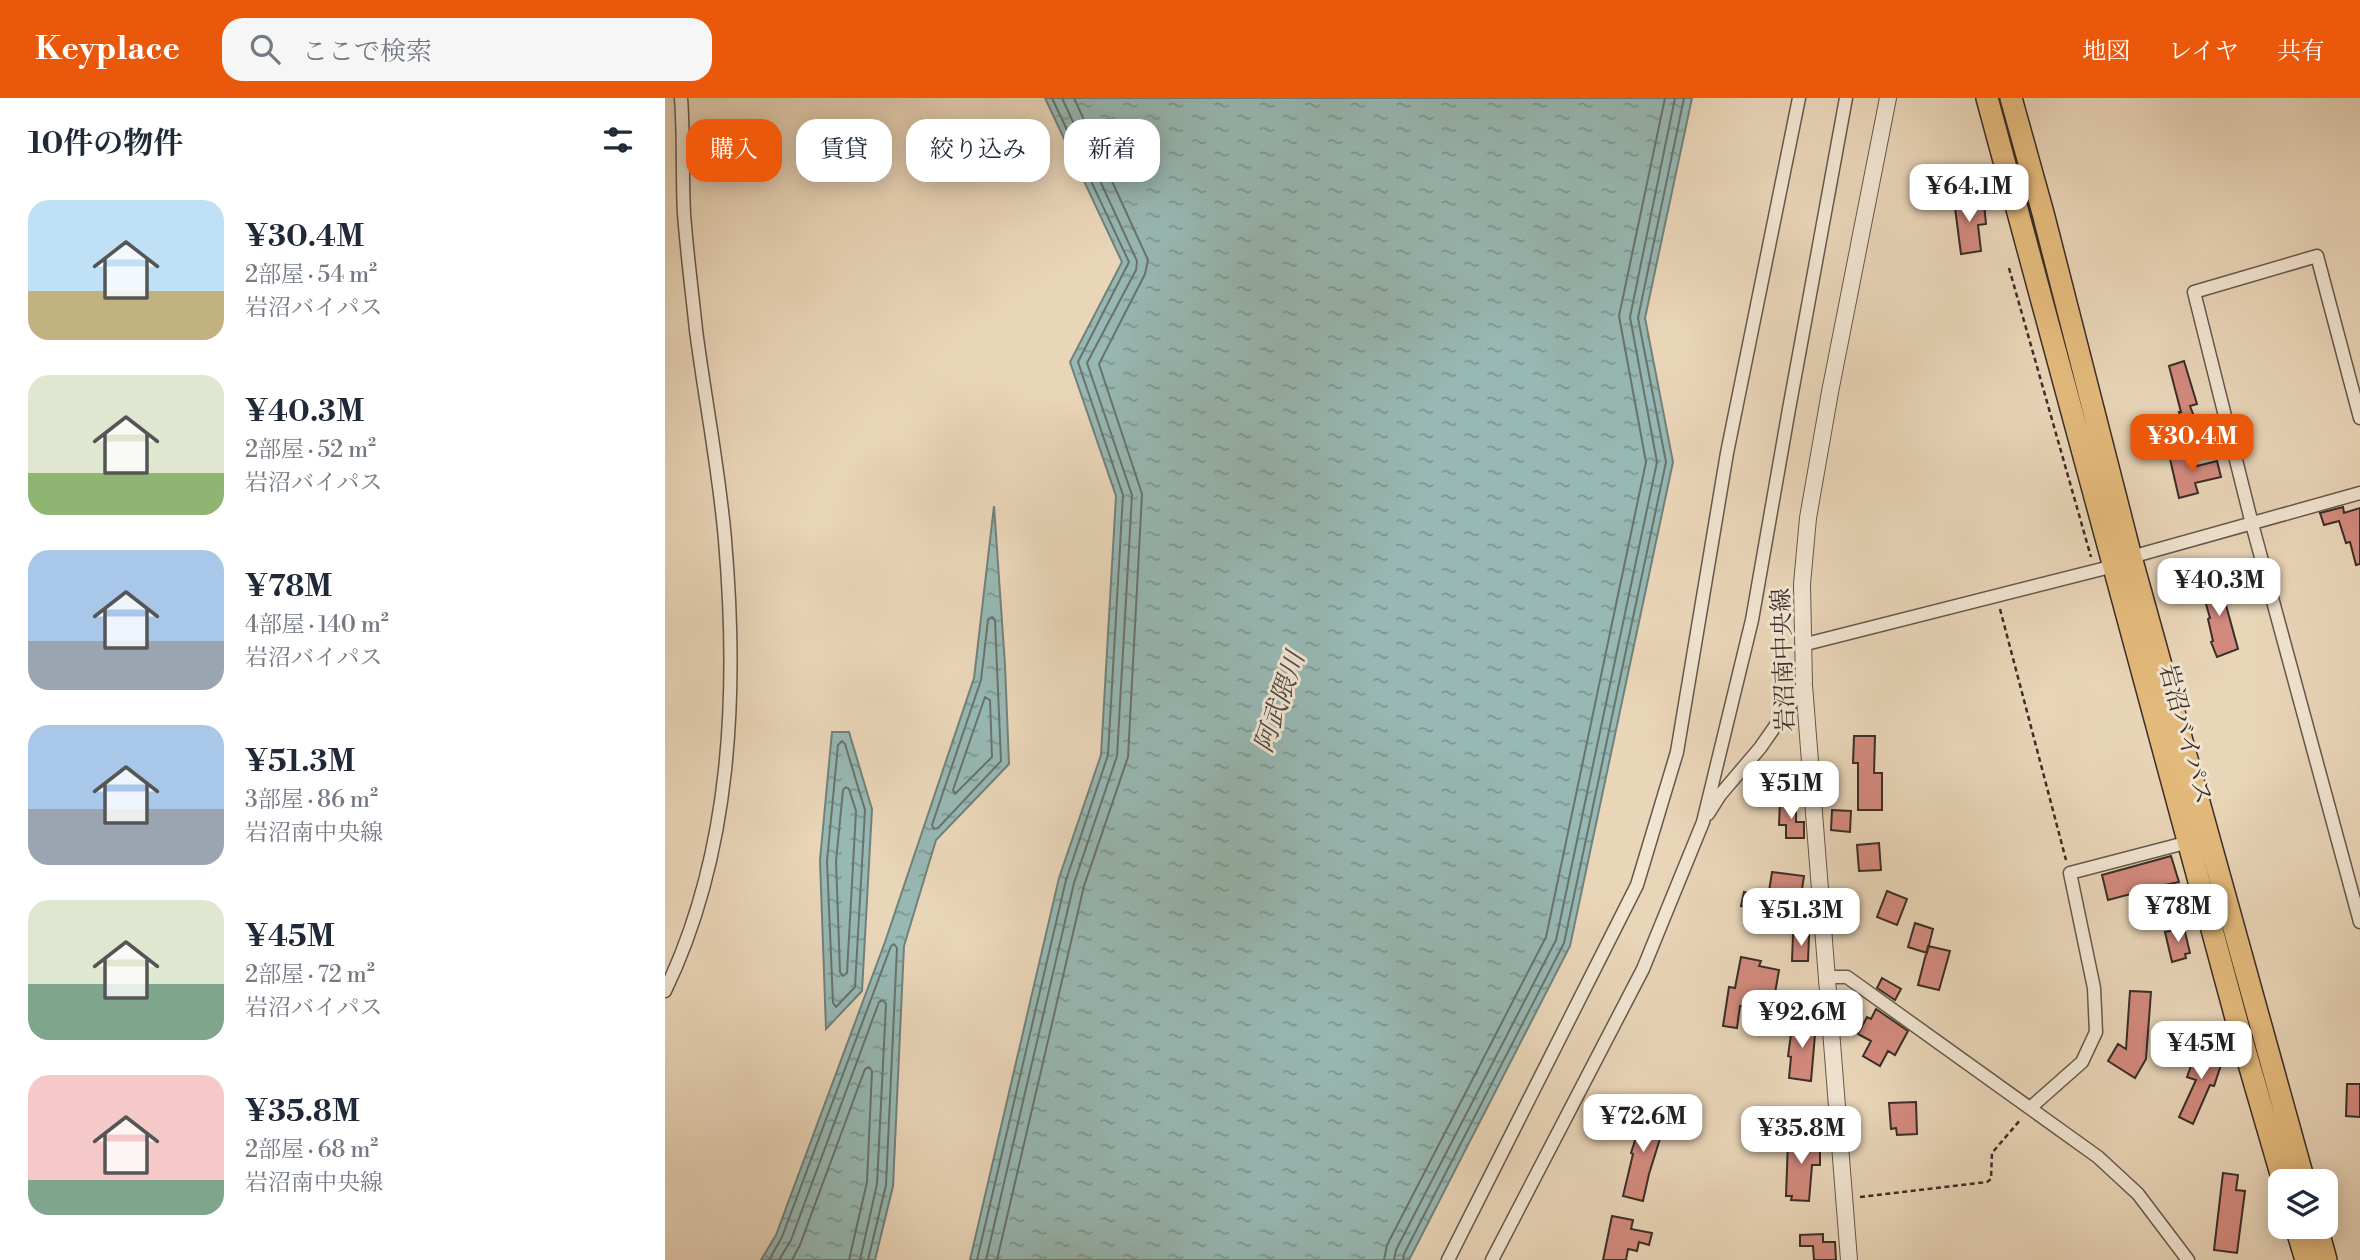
<!DOCTYPE html>
<html lang="ja">
<meta charset="utf-8">
<style>
:root{--surface:#fff;--page:#f6f6f7;--text:#1f2937;--muted:#747a83;--accent:#ea580c}
body{margin:0;font-family:"Libre Bodoni","Noto Serif JP",serif;background:var(--page);color:var(--text);height:100vh;display:flex;flex-direction:column;font-size:26px;white-space:nowrap}
*{box-sizing:border-box;margin:0}
p{font-size:23px;color:var(--muted)}
.icon{flex:none;width:38px;height:38px;fill:none;stroke:currentColor;stroke-width:2;stroke-linecap:round;stroke-linejoin:round}
.map{position:relative;flex:1;overflow:hidden}
.side{display:flex;flex-direction:column;background:var(--surface);width:665px}
.side>*{flex:none}
.hud{position:absolute;left:21px;top:21px;width:665px;height:63px;display:flex;gap:14px}
.controls{position:absolute;left:1603px;top:1071px;display:grid;gap:14px}
.controls a{display:grid;place-items:center;width:70px;height:70px;border-radius:14px;background:var(--surface);box-shadow:0 4px 18px #0003;font-size:35px}
.price{position:absolute;translate:-50% -60px;padding:0 16px;border-radius:14px;background:#fff;color:#222;font-size:23px;line-height:46px;filter:drop-shadow(0 2px 4px #0008)}
.price::after{content:'';position:absolute;left:50%;top:42px;width:21px;height:16px;margin-left:-10px;background:inherit;clip-path:polygon(0 0,100% 0,50% 100%)}
.price.on{background:var(--accent);color:#fff}
ul{padding:0;list-style:none}
li{display:flex;align-items:center;gap:21px;height:175px;padding:0 28px}
li span{display:grid;place-items:center;flex:none;width:196px;height:140px;border-radius:21px;color:#555}
li>.icon{margin-inline-start:auto}
span .icon{width:84px;height:84px;fill:#fffc;stroke-width:1}
li b{font-size:30px}
h2{display:flex;justify-content:space-between;align-items:center;height:84px;padding:0 28px;font-size:30px}
.tag{padding:0 24px;border-radius:21px;background:var(--surface);box-shadow:0 4px 18px #0003;font-size:24px;line-height:63px}
.tag.on{background:var(--accent);color:#fff}
header{display:flex;align-items:center;gap:42px;box-sizing:border-box;height:98px;padding:0 35px;background:var(--accent);color:#fff}
header strong{font-size:33px}
nav{display:flex;gap:38px;margin-inline-start:auto;font-size:24px}
.search{width:490px;height:63px;background:var(--page);display:flex;align-items:center;gap:18px;box-sizing:border-box;padding:0 24px;border-radius:21px;color:var(--muted);font-size:26px}
main{display:flex;flex:1;min-height:0}
.map>svg:first-child{display:block}
.water{fill:url(#water-ripples);stroke:#72817b;stroke-width:2}
.lines{fill:none;stroke-linecap:round;stroke-linejoin:round}
.shore{stroke:#68736d;stroke-width:2}
.building{fill:#d38a7e;stroke:#3a2e27;stroke-width:2}
.minor-casing{stroke:#66584b;stroke-width:15}
.tertiary-casing{stroke:#66584b;stroke-width:18}
.trunk-casing{stroke:#3a2e27;stroke-width:24}
.path{stroke:#3a2e27;stroke-width:2.5;stroke-dasharray:5 3.5;stroke-linecap:butt}
.minor{stroke:#f1e4d1;stroke-width:12}
.tertiary{stroke:#f1e4d1;stroke-width:16}
.trunk{stroke:#e4ba7c;stroke-width:21}
.labels{text-anchor:middle;stroke-width:6;stroke-linejoin:round;paint-order:stroke}
.street-label{font-size:24px;fill:#3a2e27;stroke:#f1e4d1}
.water-label{font-size:26px;font-style:italic;fill:#4d4a43;stroke:#f1e4d1}
</style>
<header>
<strong>Keyplace</strong>
<div class="search"><svg class="icon" aria-label="search" viewBox="0 0 24 24"><circle cx="10" cy="10" r="6"/><path d="M15 15l6 6"/></svg>ここで検索</div>
<nav><a>地図</a><a>レイヤ</a><a>共有</a></nav>
</header>
<main>
<section class="side">
<h2>10件の物件<svg class="icon" aria-label="filters" viewBox="0 0 24 24"><path d="M4 7h16M4 17h16"/><circle cx="9" cy="7" r="2"/><circle cx="15" cy="17" r="2"/></svg></h2>
<ul>
<li><span style="background:linear-gradient(#bfe0f5 65%,#c2b280 0)"><svg class="icon" aria-label="home" viewBox="0 0 24 24"><path d="M3 11l9-7 9 7M6 9v11h12V9"/></svg></span><div><b>¥30.4M</b><p>2部屋 · 54 m²</p><p>岩沼バイパス</p></div></li>
<li><span style="background:linear-gradient(#dfe7d0 70%,#8fb573 0)"><svg class="icon" aria-label="home" viewBox="0 0 24 24"><path d="M3 11l9-7 9 7M6 9v11h12V9"/></svg></span><div><b>¥40.3M</b><p>2部屋 · 52 m²</p><p>岩沼バイパス</p></div></li>
<li><span style="background:linear-gradient(#a9c7e8 65%,#9aa5b1 0)"><svg class="icon" aria-label="home" viewBox="0 0 24 24"><path d="M3 11l9-7 9 7M6 9v11h12V9"/></svg></span><div><b>¥78M</b><p>4部屋 · 140 m²</p><p>岩沼バイパス</p></div></li>
<li><span style="background:linear-gradient(#a9c7e8 60%,#9aa5b1 0)"><svg class="icon" aria-label="home" viewBox="0 0 24 24"><path d="M3 11l9-7 9 7M6 9v11h12V9"/></svg></span><div><b>¥51.3M</b><p>3部屋 · 86 m²</p><p>岩沼南中央線</p></div></li>
<li><span style="background:linear-gradient(#dfe7d0 60%,#7fa58c 0)"><svg class="icon" aria-label="home" viewBox="0 0 24 24"><path d="M3 11l9-7 9 7M6 9v11h12V9"/></svg></span><div><b>¥45M</b><p>2部屋 · 72 m²</p><p>岩沼バイパス</p></div></li>
<li><span style="background:linear-gradient(#f6c9c9 75%,#7fa58c 0)"><svg class="icon" aria-label="home" viewBox="0 0 24 24"><path d="M3 11l9-7 9 7M6 9v11h12V9"/></svg></span><div><b>¥35.8M</b><p>2部屋 · 68 m²</p><p>岩沼南中央線</p></div></li>
</ul>
</section>
<div class="map">
<svg width="1695" height="1162" viewBox="0 0 1695 1162">
<defs>
<pattern id="water-ripples" width="26" height="14" patternUnits="userSpaceOnUse" patternTransform="scale(1.75)"><rect width="26" height="14" fill="#97b8b3"/><path d="M2 4q2-2 4 0t4 0M15 11q2-2 4 0t4 0" fill="none" stroke="#7c9692"/></pattern>
</defs>
<rect width="100%" height="100%" fill="#e9d5b8"/>
<filter id="stains"><feTurbulence type="fractalNoise" baseFrequency=".00286" numOctaves="4"/><feColorMatrix values="0 0 0 0 .2 0 0 0 0 .09 0 0 0 0 .02 0 0 0 .5 -.17"/></filter>
<radialGradient id="worn" r=".72"><stop offset=".6" stop-color="#630" stop-opacity="0"/><stop offset="1" stop-color="#630" stop-opacity=".3"/></radialGradient>
<path class="water" d="M380,0h647l-47,220 28,144 -103,484 -161,314h-439l89,-382 42,-123 15,-259 -46,-134 52,-100z
M329,408l11,159 4,99 -73,76 -32,106 -11,240 -18,74h-114l15,-25 109,-293 89,-264z
M167,634h17l23,77 -10,182 -36,38 -6,-169z"/>
<g class="lines">
<path class="shore" d="M327,519l3,3 6,141 -63,67 -4,1 -2,-4 49,-145 7,-60z
M320,599l5,3 2,57 -37,37 -2,-4z
M177,643l3,3 20,66 -10,177 -19,20 -3,-4 -6,-142 11,-116z
M181,689l3,2 7,22 -9,162 -4,3 -3,-4 -4,-111 7,-71z
M104,1162l13,-23 109,-291 3,-2 3,4 -11,237 -18,75
M114,1162l12,-20 88,-238 4,-2 3,4 -9,180 -17,76
M127,1162l8,-15 65,-176 4,-2 3,4 -5,111 -18,78
M312,1162l89,-380 42,-125 15,-260 -45,-133 51,-100 -77,-164
M321,1162l88,-377 43,-127 15,-261 -45,-132 49,-93 1,-9 -75,-163
M332,1162l87,-374 44,-129 14,-263 -43,-130 46,-90 3,-14 -74,-162
M719,1162l3,-15 159,-308 100,-475 -27,-146 46,-218
M729,1162l2,-10 160,-310 101,-478 -27,-145 45,-219
M738,1162l1,-6 160,-311 102,-481 -28,-144 46,-220"/>
</g>
<path class="building" d="M1310,99l1,8 8,-1 2,20 -8,1 3,26 -20,3 -7,-54z
M1519,263l13,43 -7,2 11,28 -16,5 -6,-27h2l-12,-46z
M1529,355l3,13 20,-5 4,16 -26,6 3,10 -19,5 -9,-39z
M1678,409l1,6 16,-5v56l-4,1 -6,-23 -4,1 -7,-22 -15,4 -4,-12z
M1556,479l6,20 -3,1 14,51 -21,8 -6,-15 2,-1 -5,-22 2,-1 -4,-14 2,-2 -6,-19z
M1189,638h21l-1,37h8v37h-24v-47h-5z
M1115,704h16v20h8v16h-18v-13h-7z
M1167,712l19,1 -1,21 -19,-2z
M1214,745l2,27 -22,1 -2,-26z
M1506,758l8,26 -48,10v2l-23,6 -6,-25z
M1107,774l32,4 -3,20 -21,-3 -8,32 -8,-1 1,-12 -24,-6 3,-14 24,6z
M1222,793l20,8 -10,26 -20,-8z
M1250,825l18,6 -6,24 -19,-6z
M1519,830l6,25 -5,1 1,4 -14,4 -7,-30z
M1128,837h16l-1,26h-16z
M1263,848l22,5 -11,39 -21,-5z
M1076,859l20,4 -2,5 20,4 -5,29 7,1 -3,14 -38,-8 -3,22 -14,-2 6,-39 6,1z
M1217,880l19,11 -6,11 -18,-12z
M1465,893l21,1 -5,67 -11,19 -27,-17 10,-17 8,5z
M1211,911l32,22 -13,24 -7,-4 -8,15 -17,-10 8,-15 -13,-7 9,-17 4,2z
M1128,922l23,3 -5,58 -22,-3 2,-21 -3,-1z
M1533,948l19,7 -1,4 7,2 -9,27 -4,-1 -17,39 -14,-7 17,-37 -9,-3z
M1682,986h13v33l-14,-1z
M1251,1004l1,32 -20,1 -1,-7 -5,1 -2,-26z
M973,1006l19,6 -5,15 11,4 -14,45 -6,27 -20,-5 10,-42 -2,-1 11,-34 -7,-2z
M1126,1035l23,1v14h6v17h-8l-3,36 -18,-1 1,-4h-6l2,-55 3,-1z
M1558,1075l15,2 -2,15 9,1 -8,62 -23,-3z
M947,1118l21,4 -2,9 21,4 -3,12 -10,-3 -2,9 -9,-2 -2,11h-23z
M1158,1136v8h12l1,18h-22l-1,-14h-13v-11z"/>
<g class="lines">
<defs>
<path id="minor" d="M1695,320l-43,-162 -123,36 58,232 108,398
M1466,459l229,-64
M1137,547l312,-79
M1043,716l12,-19 40,-47 44,-63
M1162,879h20l251,180 40,37 50,66
M0,893c67,-139 73,-300 60,-451 -6,-71 -20,-140 -29,-210 -4,-38 -9,-77 -12,-116 -2,-38 0,-77 -3,-116
M1365,1010l52,-46 14,-30 -2,-44 -24,-115 119,-31
M783,1162l189,-375 40,-133 50,-299 72,-355
M827,1162l151,-291 60,-147 49,-202 37,-211 57,-311"/>
<path id="tertiary" d="M1184,1162l-45,-575 -2,-101 6,-66 22,-126 58,-294"/>
<path id="trunk" d="M1322,0l253,935 43,148
M1346,0l32,115 88,344 173,624
M1631,1129l10,33
M1652,1129l9,33"/>
</defs>
<use href="#minor" class="minor-casing"/>
<use href="#tertiary" class="tertiary-casing"/>
<use href="#trunk" class="trunk-casing"/>
<path class="path" d="M1344,170l82,289
M1335,511l66,251
M1195,1099l127,-15 4,-3 1,-26 29,-34"/>
<use href="#minor" class="minor"/>
<use href="#tertiary" class="tertiary"/>
<use href="#trunk" class="trunk"/>
</g>
<g class="labels">
<g class="street-label">
<text transform="translate(1118 562) rotate(-92)" y="8">岩沼南中央線</text>
<text transform="translate(1521 636) rotate(75)" y="8">岩沼バイパス</text>
</g>
<g class="water-label">
<text transform="translate(614 604) rotate(-71)" y="9">阿武隈川</text>
</g>
</g>
<rect width="100%" height="100%" filter="url(#stains)"/>
<rect width="100%" height="100%" fill="url(#worn)"/>
</svg>
<div class="controls">
<a><svg class="icon" aria-label="layers" viewBox="0 0 24 24"><path d="M12 4l9 5-9 5-9-5zM3 14l9 5 9-5"/></svg></a>
</div>
<b class="price" style="left:1304px;top:126px">¥64.1M</b>
<b class="price on" style="left:1527px;top:376px">¥30.4M</b>
<b class="price" style="left:1554px;top:520px">¥40.3M</b>
<b class="price" style="left:1126px;top:723px">¥51M</b>
<b class="price" style="left:1513px;top:846px">¥78M</b>
<b class="price" style="left:1136px;top:850px">¥51.3M</b>
<b class="price" style="left:1137px;top:952px">¥92.6M</b>
<b class="price" style="left:1536px;top:983px">¥45M</b>
<b class="price" style="left:978px;top:1056px">¥72.6M</b>
<b class="price" style="left:1136px;top:1068px">¥35.8M</b>
<div class="hud">
<a class="tag on">購入</a>
<a class="tag">賃貸</a>
<a class="tag">絞り込み</a>
<a class="tag">新着</a>
</div>
</div>
</main>
